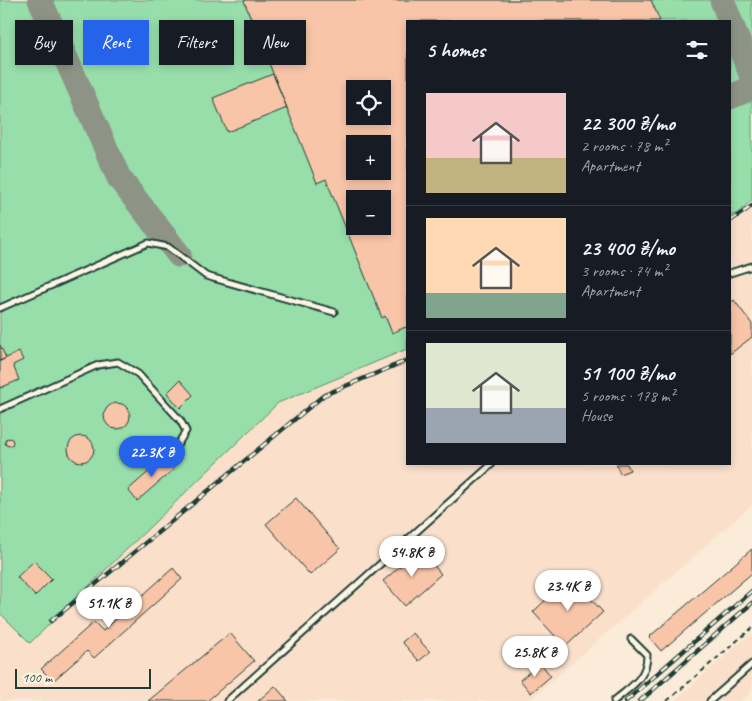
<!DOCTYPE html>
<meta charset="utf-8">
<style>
:root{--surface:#171b24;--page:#242831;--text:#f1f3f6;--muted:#9ea1a6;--line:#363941;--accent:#2563eb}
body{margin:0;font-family:Caveat,sans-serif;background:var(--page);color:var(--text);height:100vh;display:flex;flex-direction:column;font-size:19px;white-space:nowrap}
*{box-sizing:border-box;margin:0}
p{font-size:16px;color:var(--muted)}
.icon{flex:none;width:28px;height:28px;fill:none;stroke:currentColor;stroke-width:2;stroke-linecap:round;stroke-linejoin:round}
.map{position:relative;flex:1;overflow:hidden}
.side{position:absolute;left:406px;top:20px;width:325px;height:445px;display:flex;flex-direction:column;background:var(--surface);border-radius:0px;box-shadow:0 2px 8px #0003}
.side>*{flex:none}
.hud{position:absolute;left:15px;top:20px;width:316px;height:45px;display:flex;gap:10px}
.tools{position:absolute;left:346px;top:80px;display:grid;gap:10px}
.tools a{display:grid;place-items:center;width:45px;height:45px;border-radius:0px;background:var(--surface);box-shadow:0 2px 8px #0003;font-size:25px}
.scale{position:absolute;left:15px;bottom:12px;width:136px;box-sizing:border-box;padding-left:5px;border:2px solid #1f3d34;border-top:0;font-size:14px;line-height:18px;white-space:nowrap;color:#1f3d34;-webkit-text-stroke:4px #fcf5e5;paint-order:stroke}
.price{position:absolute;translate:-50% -42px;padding:0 11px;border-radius:18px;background:#fff;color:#222;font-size:16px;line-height:32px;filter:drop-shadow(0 1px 2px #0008)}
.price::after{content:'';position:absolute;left:50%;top:30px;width:15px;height:11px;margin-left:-8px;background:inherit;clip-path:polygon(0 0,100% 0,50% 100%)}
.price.selected{background:var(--accent);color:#fff}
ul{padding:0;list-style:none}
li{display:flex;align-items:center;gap:15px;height:125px;padding:0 20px}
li+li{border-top:1px solid var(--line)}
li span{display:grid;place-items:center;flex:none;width:140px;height:100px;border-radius:0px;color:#555}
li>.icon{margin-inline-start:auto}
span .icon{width:60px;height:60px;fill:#fffc;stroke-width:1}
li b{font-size:21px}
h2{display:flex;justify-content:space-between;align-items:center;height:60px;padding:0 20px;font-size:21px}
.tag{padding:0 18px;border-radius:0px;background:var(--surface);box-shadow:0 2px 8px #0003;font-size:18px;line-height:45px}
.tag.selected{background:var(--accent);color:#fff}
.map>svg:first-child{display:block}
.built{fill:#fae0cb;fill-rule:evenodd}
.green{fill:#97deab;stroke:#5b8e70;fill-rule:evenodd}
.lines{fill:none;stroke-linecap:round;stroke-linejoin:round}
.taxiway{stroke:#8d9486;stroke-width:25}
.building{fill:#f8c5a9;stroke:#1f3d34;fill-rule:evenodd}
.lane-casing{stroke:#1f3d34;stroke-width:9}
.path{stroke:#1f3d34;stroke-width:2;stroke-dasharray:5 4;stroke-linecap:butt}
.lane{stroke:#fcf5e5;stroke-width:5}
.rail-casing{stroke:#1f3d34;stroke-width:4.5}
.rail{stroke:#fcf5e5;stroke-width:2.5;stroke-dasharray:8;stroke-linecap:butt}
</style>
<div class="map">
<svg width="752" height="701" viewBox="0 0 752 701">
<rect width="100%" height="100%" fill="#fbebd9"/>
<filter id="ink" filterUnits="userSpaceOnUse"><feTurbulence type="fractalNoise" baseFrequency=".02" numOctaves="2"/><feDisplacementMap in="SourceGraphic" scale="10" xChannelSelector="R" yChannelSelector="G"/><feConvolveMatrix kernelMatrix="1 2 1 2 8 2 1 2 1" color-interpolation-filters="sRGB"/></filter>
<g filter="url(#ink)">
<path class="built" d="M0,0h752v505l-223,196h-529zM408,21h322v443h-322zM355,89h27v27h-27zM355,144h27v27h-27zM355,199h27v27h-27z
M752,632v59l-11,10h-67z"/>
<path class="green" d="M0,0h752v200l-14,13 -8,3v-195h-322l-1,328 -129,54 -248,240 -30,-30zM355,89h27v27h-27zM355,144h27v27h-27zM355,199h27v27h-27z"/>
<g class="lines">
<path class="taxiway" d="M40,0l79,178 60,77
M722,0l30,77
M730,97l22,-9"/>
</g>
<path class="building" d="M246,0h405l9,21h-252v305l-16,7 -7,-17 -3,2 -56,-139 -9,4 -73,-182zM355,89h27v27h-27zM355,144h27v27h-27zM355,199h27v27h-27z
M273,74l14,34 -60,24 -14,-34z
M734,300l18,24v13l-22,17v-51z
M0,345l6,13 -6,3z
M19,352l4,8 -10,5 6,15 -19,8v-27z
M180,380l13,15 -13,13 -13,-15z
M104 416a13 13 0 1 1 26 0a13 13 0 1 1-26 0Z
M68 449a13 13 0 1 1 26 0a13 13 0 1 1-26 0Z
M5 442a4 4 0 1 1 8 0a4 4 0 1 1-8 0Z
M162,454l12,15 -37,32 -9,-11 25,-22 -3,-4z
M616,464h11l3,6 -10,4z
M296,498l44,51 -30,26 -44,-51z
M420,549l21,25 -36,32 -22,-25z
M752,549v24l-91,78 -12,-14z
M34,561l18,18 -17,17 -18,-19z
M173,568l9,11 -88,79 -7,-7 -34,30 -12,-12 53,-47 9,9z
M570,577l33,35 -38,35 -32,-35z
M230,633l24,28 -47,40h-59z
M413,633l17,19 -11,9 -17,-19z
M540,663l11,13 -20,17 -11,-13z
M275,686l13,15h-30z"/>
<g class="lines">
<defs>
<path id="lane" d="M730,273l22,-7
M0,308l148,-65 20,4 38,29 128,36
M0,409l98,-44 20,-3 20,12 42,46 6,11 -13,21
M227,701l265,-237
M614,701c16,-14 33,-22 33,-46l-16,-16
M710,701l42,-37"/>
</defs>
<use href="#lane" class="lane-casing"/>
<path class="path" d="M667,701l85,-73"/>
<use href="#lane" class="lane"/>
<defs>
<path id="rail" d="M730,221l22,-15
M51,621l273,-226 84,-35
M626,701l126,-110
M640,701l112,-98"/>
</defs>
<use href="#rail" class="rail-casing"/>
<use href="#rail" class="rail"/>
</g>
</g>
</svg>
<div class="tools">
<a><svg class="icon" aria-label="locate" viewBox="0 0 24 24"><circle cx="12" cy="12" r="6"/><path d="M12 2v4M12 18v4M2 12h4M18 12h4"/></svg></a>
<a>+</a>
<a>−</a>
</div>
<div class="scale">100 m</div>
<b class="price selected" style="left:152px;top:478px">22.3K ₴</b>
<b class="price" style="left:412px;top:578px">54.8K ₴</b>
<b class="price" style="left:568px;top:612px">23.4K ₴</b>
<b class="price" style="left:109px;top:629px">51.1K ₴</b>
<b class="price" style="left:535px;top:678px">25.8K ₴</b>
<div class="hud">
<a class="tag">Buy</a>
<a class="tag selected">Rent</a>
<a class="tag">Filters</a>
<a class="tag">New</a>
</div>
<section class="side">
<h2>5 homes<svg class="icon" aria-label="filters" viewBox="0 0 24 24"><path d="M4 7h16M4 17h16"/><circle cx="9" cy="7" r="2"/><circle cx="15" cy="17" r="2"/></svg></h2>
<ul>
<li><span style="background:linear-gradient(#f6c9c9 65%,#c2b280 0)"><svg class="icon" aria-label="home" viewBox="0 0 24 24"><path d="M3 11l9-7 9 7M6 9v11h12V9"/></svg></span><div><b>22 300 ₴/mo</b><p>2 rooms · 78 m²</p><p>Apartment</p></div></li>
<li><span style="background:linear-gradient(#ffd9b3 75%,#7fa58c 0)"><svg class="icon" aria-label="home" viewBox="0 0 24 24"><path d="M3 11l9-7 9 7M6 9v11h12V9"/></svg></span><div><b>23 400 ₴/mo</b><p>3 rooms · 74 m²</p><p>Apartment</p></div></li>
<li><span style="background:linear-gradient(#dfe7d0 65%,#9aa5b1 0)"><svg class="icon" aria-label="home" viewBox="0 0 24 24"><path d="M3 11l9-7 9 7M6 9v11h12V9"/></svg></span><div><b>51 100 ₴/mo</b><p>5 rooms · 178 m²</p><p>House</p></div></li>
</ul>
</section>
</div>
